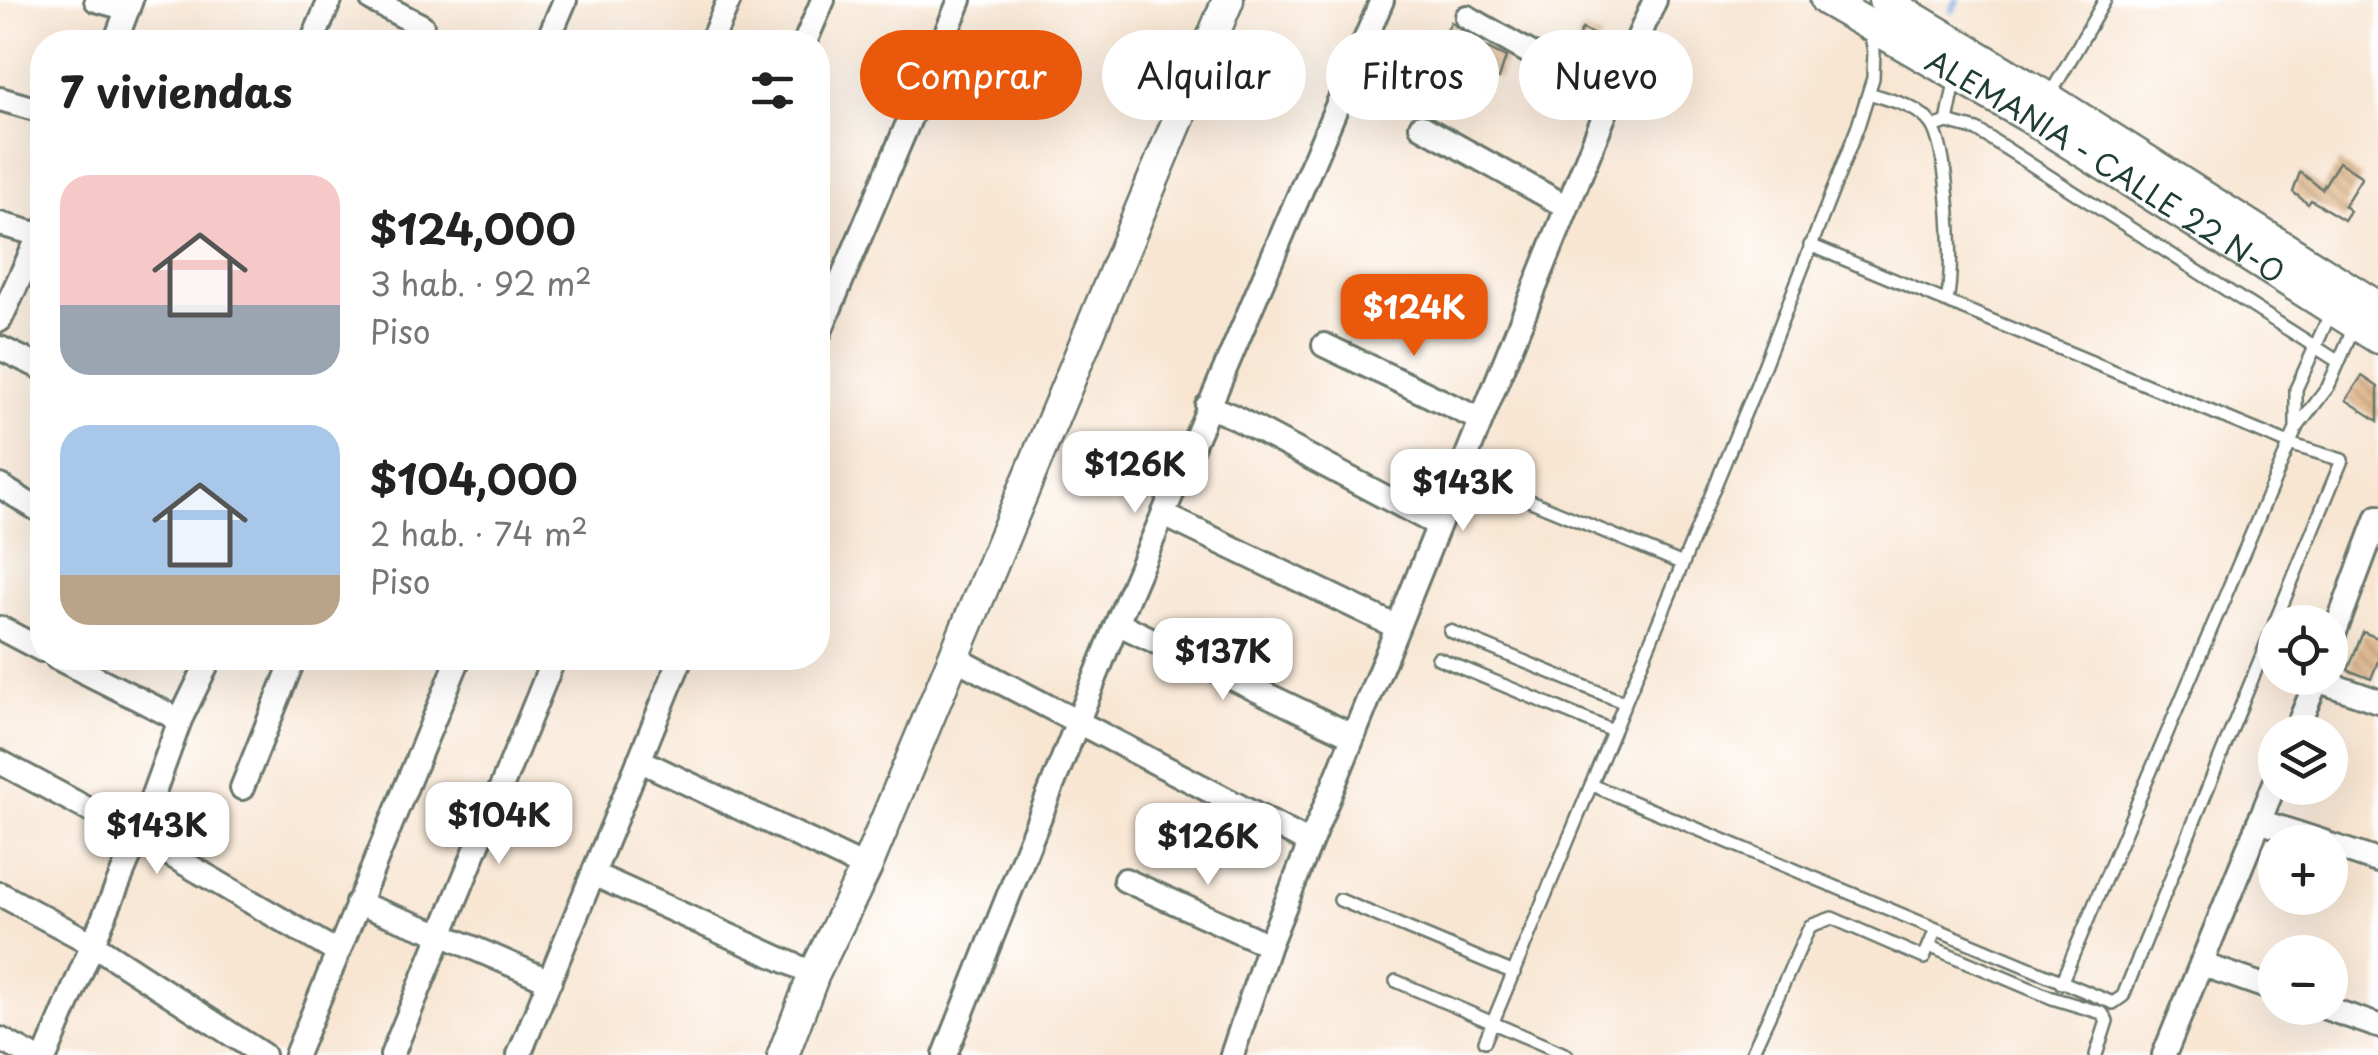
<!DOCTYPE html>
<html lang="es">
<meta charset="utf-8">
<style>
:root{--surface:#fff;--page:#f6f6f6;--text:#222;--muted:#767676;--accent:#ea580c}
body{margin:0;font-family:"Playpen Sans",sans-serif;background:var(--page);color:var(--text);height:100vh;display:flex;flex-direction:column;font-size:38px;white-space:nowrap}
*{box-sizing:border-box;margin:0}
p{font-size:32px;color:var(--muted)}
.icon{flex:none;width:55px;height:55px;fill:none;stroke:currentColor;stroke-width:2;stroke-linecap:round;stroke-linejoin:round}
.map{position:relative;flex:1;overflow:hidden}
.drawer{position:absolute;left:30px;top:30px;width:800px;height:640px;display:flex;flex-direction:column;background:var(--surface);border-radius:40px;box-shadow:0 10px 40px #0002}
.drawer>*{flex:none}
.top-card{position:absolute;left:860px;top:30px;width:950px;height:90px;display:flex;gap:20px}
.tools{position:absolute;left:2258px;top:605px;display:grid;gap:20px}
.tools a{display:grid;place-items:center;width:90px;height:90px;border-radius:50%;background:var(--surface);box-shadow:0 10px 40px #0002;font-size:50px}
.price{position:absolute;translate:-50% -85px;padding:0 22px;border-radius:20px;background:#fff;color:#222;font-size:32px;line-height:65px;filter:drop-shadow(0 2px 5px #0008)}
.price::after{content:'';position:absolute;left:50%;top:60px;width:30px;height:22px;margin-left:-15px;background:inherit;clip-path:polygon(0 0,100% 0,50% 100%)}
.price.selected{background:var(--accent);color:#fff}
ul{padding:0;list-style:none}
li{display:flex;align-items:center;gap:30px;height:250px;padding:0 30px}
li span{display:grid;place-items:center;flex:none;width:280px;height:200px;border-radius:30px;color:#555}
li>.icon{margin-inline-start:auto}
span .icon{width:120px;height:120px;fill:#fffc;stroke-width:1}
li b{font-size:42px}
h2{display:flex;justify-content:space-between;align-items:center;height:120px;padding:0 30px;font-size:42px}
.tag{padding:0 35px;border-radius:45px;background:var(--surface);box-shadow:0 10px 40px #0002;font-size:35px;line-height:90px}
.tag.selected{background:var(--accent);color:#fff}
.map>svg:first-child{display:block}
.lines{fill:none;stroke-linecap:round;stroke-linejoin:round}
.stream{stroke:#78abe5;stroke-width:6}
.building{fill:url(#building-back-hatch)}
.service-casing{stroke:#6b786c;stroke-width:16}
.minor-casing{stroke:#6b786c;stroke-width:28}
.tertiary-casing{stroke:#6b786c;stroke-width:35}
.service{stroke:#fff;stroke-width:11}
.minor{stroke:#fff;stroke-width:22}
.tertiary{stroke:#fff;stroke-width:30}
.labels{text-anchor:middle;stroke-width:8;stroke-linejoin:round;paint-order:stroke}
.street-label{font-size:30px;fill:#1f3d34;stroke:#fff}
</style>
<div class="map">
<svg width="2378" height="1055" viewBox="0 0 2378 1055">
<defs>
<pattern id="building-back-hatch" width="6" height="6" patternUnits="userSpaceOnUse" patternTransform="scale(2.5)"><rect width="6" height="6" fill="#dfb88e"/><path d="M-1 5l2 2M0 0l6 6M5-1l2 2" fill="none" stroke="#b49775"/></pattern>
</defs>
<rect width="100%" height="100%" fill="#fff"/>
<filter id="ink" filterUnits="userSpaceOnUse"><feTurbulence type="fractalNoise" baseFrequency=".01" numOctaves="2"/><feDisplacementMap in="SourceGraphic" scale="20" xChannelSelector="R" yChannelSelector="G"/><feConvolveMatrix kernelMatrix="1 2 1 2 8 2 1 2 1" color-interpolation-filters="sRGB"/></filter>
<filter id="wash" filterUnits="userSpaceOnUse"><feTurbulence type="fractalNoise" baseFrequency=".0048" numOctaves="4" result="noise"/><feDisplacementMap in="SourceGraphic" scale="40" xChannelSelector="R" yChannelSelector="G"/><feGaussianBlur stdDeviation="2.25" result="paint"/><feColorMatrix in="noise" values="0 0 0 0 0 0 0 0 0 0 0 0 0 0 0 0 0 1.4 0 .05"/><feComposite in="paint" operator="in"/></filter>
<g filter="url(#wash)">
<rect width="100%" height="100%" fill="#f8e6d3"/>
<g class="lines">
<path class="stream" d="M1952,11l5,-11"/>
</g>
<g id="blocks">
<path class="building" d="M1451,22l15,12 -7,15 -17,-8z
M1582,29l19,9 -8,17 -19,-9z
M1469,39l37,18 -7,22 -42,-14z
M2339,162l23,15 -18,29 6,5 -6,9 -33,-20 -3,4 -15,-12 7,-20 22,17z
M2362,376l16,11v34l-32,-21z
M2363,632l15,6v23l-7,18 -23,-9z"/>
</g>
</g>
<g filter="url(#ink)">
<use href="#blocks" fill-opacity="0" stroke="#6b786c" stroke-width="2.5"/>
<g class="lines">
<defs>
<path id="service" d="M1869,93c20,7 48,12 62,31 18,25 24,145 16,176
M2048,98l57,-98
M1947,122l9,-45
M1933,127l14,-5 30,8 362,232
M1810,245l479,199 53,16 -67,162
M2296,429v-40l35,-77
M1509,492l174,72
M1450,631l175,72
M1438,658l175,73
M1592,785l521,218 10,-7 152,-373
M1340,900l174,73
M1929,946l123,52 50,15 5,8 -11,34
M1396,981l171,74
M2061,983l235,-554 32,-42 26,-60
M1485,1041l270,-652 103,-263 15,-48 1,-27 -4,-19
M1751,1055l59,-129 22,-8 92,40 12,-29"/>
<path id="minor" d="M96,0l32,9
M372,0l50,26
M1467,17l144,82
M115,42l16,-42
M312,42l18,-42
M547,42l18,-42
M711,42l18,-42
M805,42l18,-42
M0,99l42,12
M1421,126l146,81
M0,224l40,11
M0,320l42,-90
M818,336l142,-336
M1324,345l157,75
M0,348l42,20
M1207,406l25,10 206,109
M0,486l42,26
M1164,515l233,112
M1117,623l236,113
M0,628l42,22
M2330,645l48,-128
M953,657l357,186
M57,658l123,62
M2317,680l61,21
M2295,732l23,-54
M639,760l227,108
M0,762l138,74 199,116
M242,788l52,-130
M2259,821l65,21
M2330,845l48,16
M593,874l221,100
M1125,880l144,65
M0,894l91,49 172,112
M357,903l86,32 107,46
M2201,964l74,26
M2326,1008l52,18
M0,1039l30,16
M46,1055l92,-219 42,-116 30,-62
M296,1055l163,-397
M392,1055l162,-397
M519,1055l162,-397
M945,1055l172,-432 265,-623
M1232,1055l37,-110 342,-846 44,-99
M2164,1055l111,-272"/>
<g id="tertiary">
<path id="s1" d="M1826,0l201,116 351,222"/>
<path d="M1884,0l164,98 330,209"/>
<path d="M783,1055l31,-81 52,-106 362,-868"/>
</g>
</defs>
<use href="#service" class="service-casing"/>
<use href="#minor" class="minor-casing"/>
<use href="#tertiary" class="tertiary-casing"/>
<use href="#service" class="service"/>
<use href="#minor" class="minor"/>
<use href="#tertiary" class="tertiary"/>
</g>
</g>
<g class="labels">
<g class="street-label">
<text dy="10" stroke="none"><textPath href="#s1" startOffset="325">ALEMANIA - CALLE 22 N-O</textPath></text>
</g>
</g>
</svg>
<div class="tools">
<a><svg class="icon" aria-label="locate" viewBox="0 0 24 24"><circle cx="12" cy="12" r="6"/><path d="M12 2v4M12 18v4M2 12h4M18 12h4"/></svg></a>
<a><svg class="icon" aria-label="layers" viewBox="0 0 24 24"><path d="M12 4l9 5-9 5-9-5zM3 14l9 5 9-5"/></svg></a>
<a>+</a>
<a>−</a>
</div>
<b class="price selected" style="left:1414px;top:359px">$124K</b>
<b class="price" style="left:1135px;top:516px">$126K</b>
<b class="price" style="left:1463px;top:534px">$143K</b>
<b class="price" style="left:1223px;top:703px">$137K</b>
<b class="price" style="left:499px;top:867px">$104K</b>
<b class="price" style="left:157px;top:877px">$143K</b>
<b class="price" style="left:1208px;top:888px">$126K</b>
<div class="top-card">
<a class="tag selected">Comprar</a>
<a class="tag">Alquilar</a>
<a class="tag">Filtros</a>
<a class="tag">Nuevo</a>
</div>
<section class="drawer">
<h2>7 viviendas<svg class="icon" aria-label="filters" viewBox="0 0 24 24"><path d="M4 7h16M4 17h16"/><circle cx="9" cy="7" r="2"/><circle cx="15" cy="17" r="2"/></svg></h2>
<ul>
<li><span style="background:linear-gradient(#f6c9c9 65%,#9aa5b1 0)"><svg class="icon" aria-label="home" viewBox="0 0 24 24"><path d="M3 11l9-7 9 7M6 9v11h12V9"/></svg></span><div><b>$124,000</b><p>3 hab. · 92 m²</p><p>Piso</p></div></li>
<li><span style="background:linear-gradient(#a9c7e8 75%,#b9a48a 0)"><svg class="icon" aria-label="home" viewBox="0 0 24 24"><path d="M3 11l9-7 9 7M6 9v11h12V9"/></svg></span><div><b>$104,000</b><p>2 hab. · 74 m²</p><p>Piso</p></div></li>
</ul>
</section>
</div>
